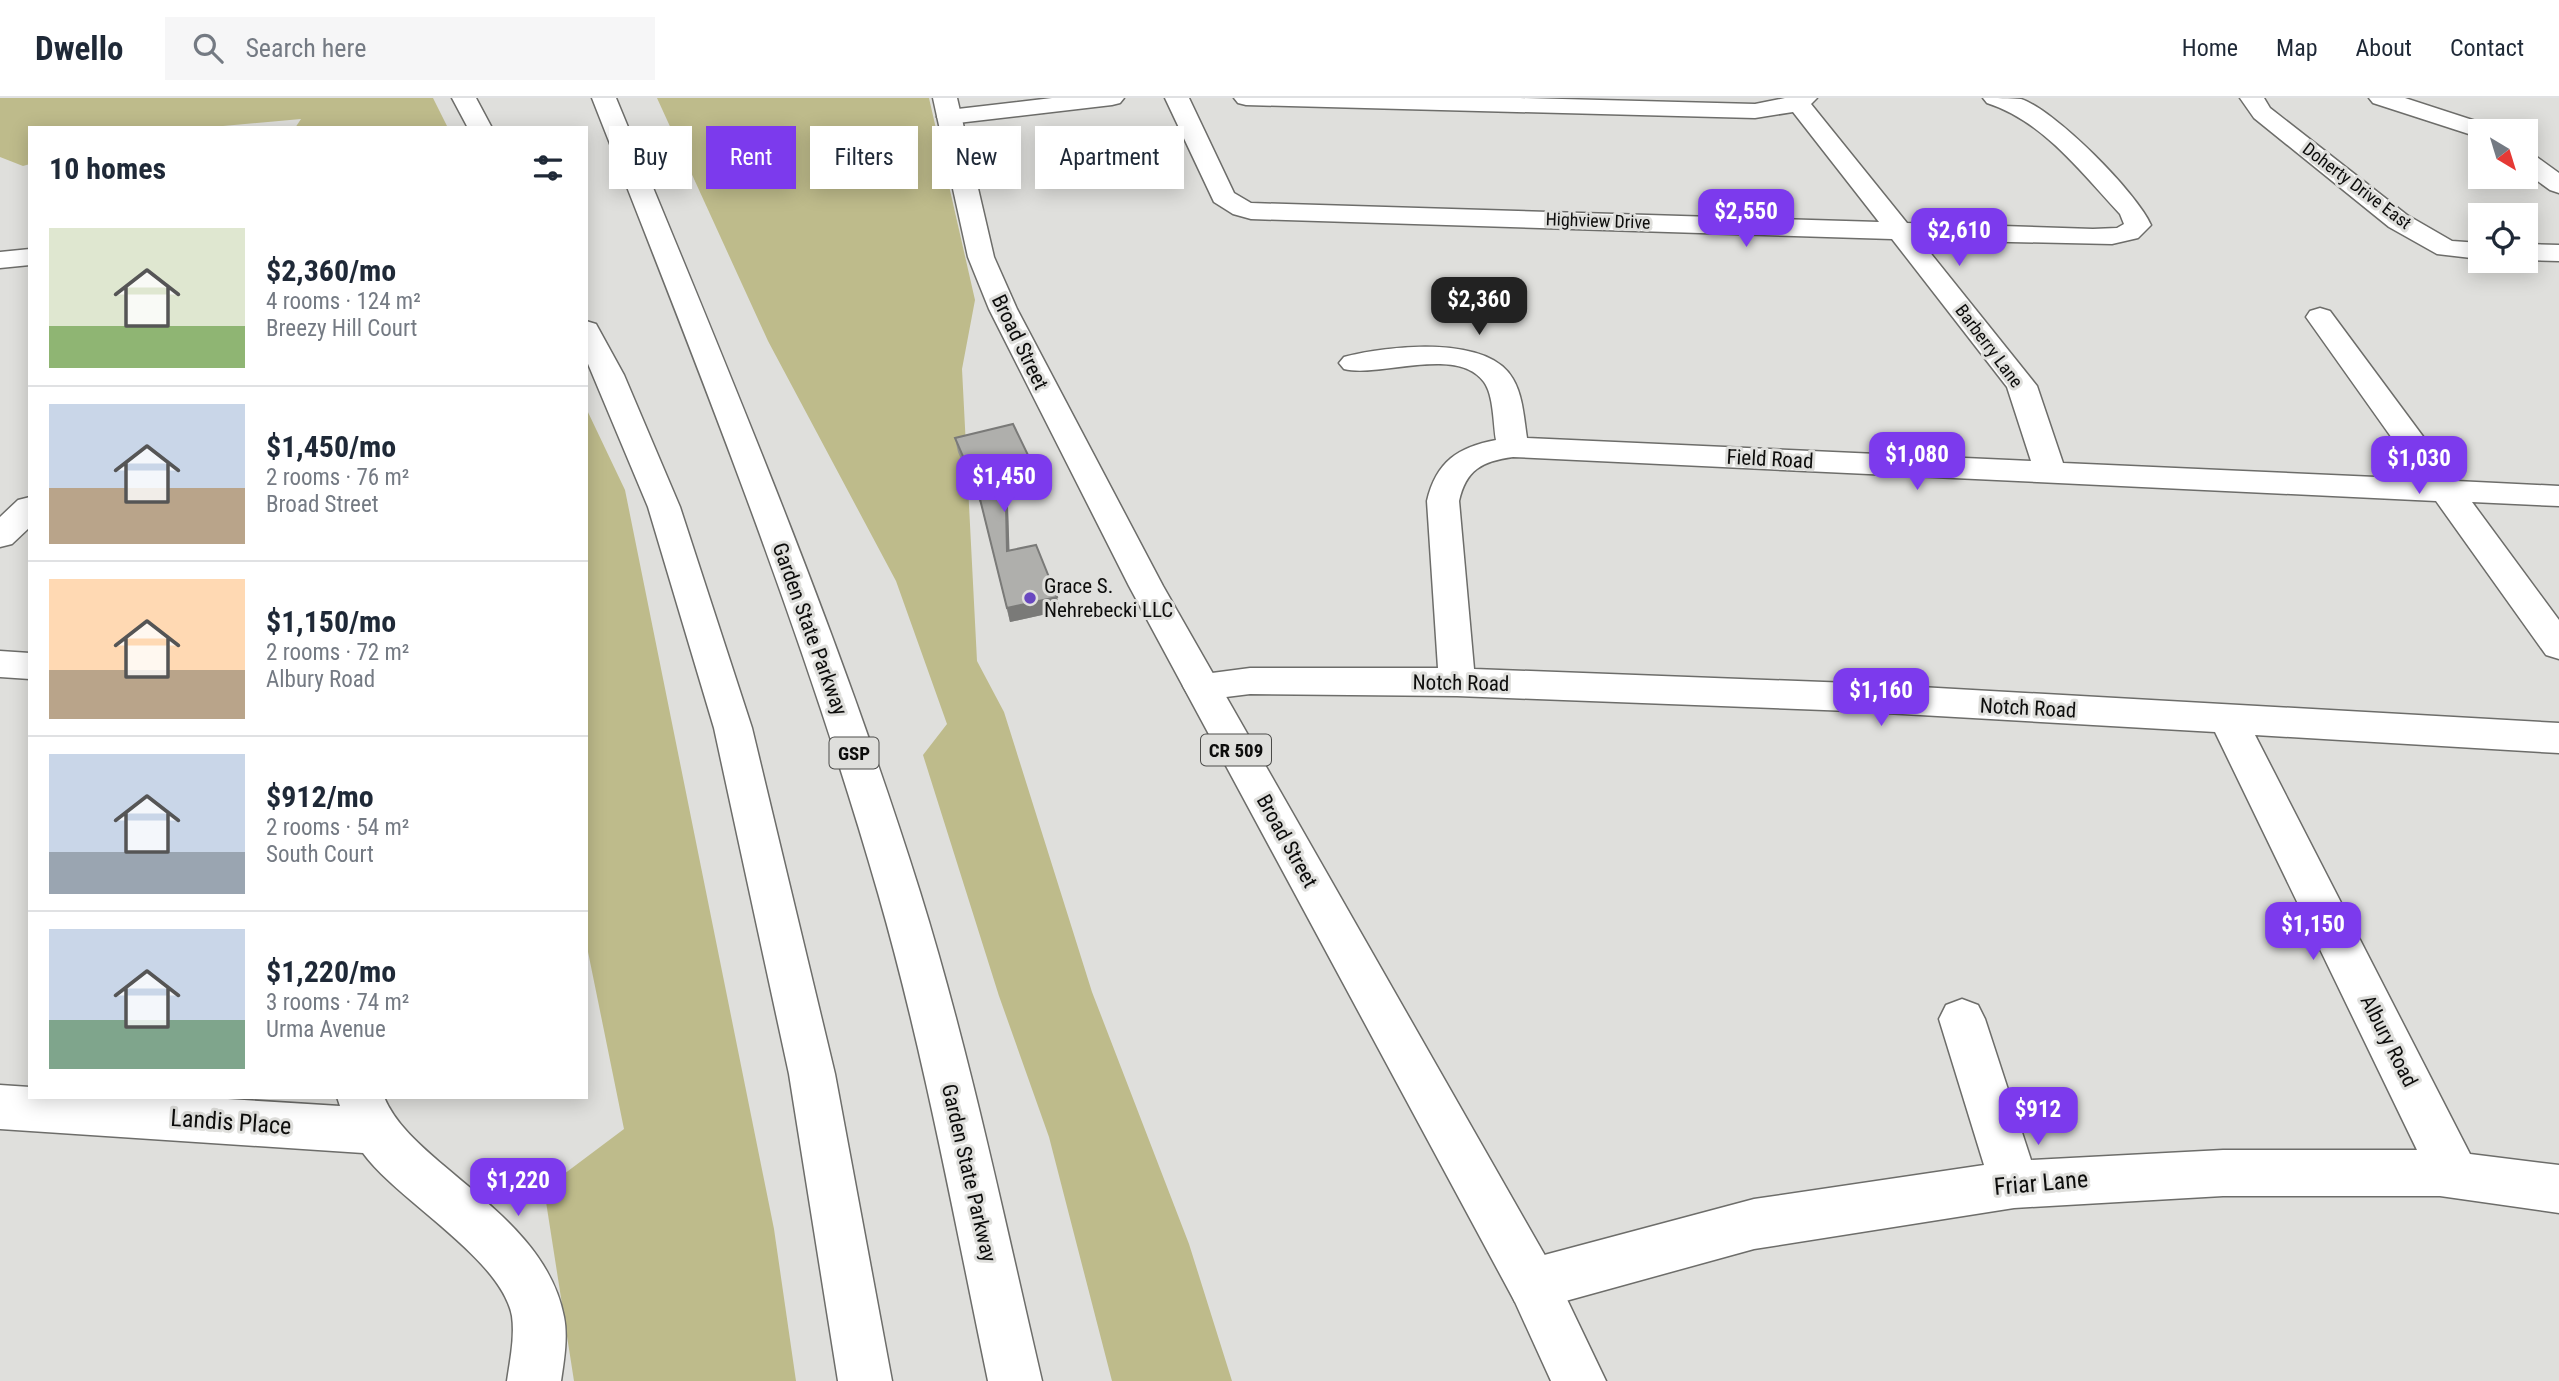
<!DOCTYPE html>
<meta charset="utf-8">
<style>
:root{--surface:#fff;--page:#f6f6f7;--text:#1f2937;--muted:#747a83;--line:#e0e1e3;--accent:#7c3aed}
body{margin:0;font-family:"Roboto Condensed",sans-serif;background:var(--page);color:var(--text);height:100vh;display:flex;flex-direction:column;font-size:26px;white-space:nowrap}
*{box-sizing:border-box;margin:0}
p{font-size:23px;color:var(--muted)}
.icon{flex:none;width:38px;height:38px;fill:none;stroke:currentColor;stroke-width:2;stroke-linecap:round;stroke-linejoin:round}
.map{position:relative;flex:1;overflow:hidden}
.details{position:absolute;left:28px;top:28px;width:560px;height:973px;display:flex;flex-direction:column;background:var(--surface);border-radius:0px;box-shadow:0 4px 18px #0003}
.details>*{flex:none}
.hud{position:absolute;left:609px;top:28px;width:665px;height:63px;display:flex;gap:14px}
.needle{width:46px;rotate:142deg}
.tools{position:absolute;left:2468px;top:21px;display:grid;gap:14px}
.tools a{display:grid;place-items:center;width:70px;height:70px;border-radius:0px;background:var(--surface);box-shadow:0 4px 18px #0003;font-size:35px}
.price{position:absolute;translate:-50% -60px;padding:0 16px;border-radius:14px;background:var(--accent);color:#fff;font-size:23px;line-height:46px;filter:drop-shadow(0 2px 4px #0008)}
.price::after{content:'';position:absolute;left:50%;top:42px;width:21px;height:16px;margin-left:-10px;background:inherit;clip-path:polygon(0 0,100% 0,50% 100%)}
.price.on{background:#222;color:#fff}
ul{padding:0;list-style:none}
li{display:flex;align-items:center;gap:21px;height:175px;padding:0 21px}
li+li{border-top:2px solid var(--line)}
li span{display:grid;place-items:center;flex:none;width:196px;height:140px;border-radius:0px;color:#555}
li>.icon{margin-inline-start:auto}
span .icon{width:84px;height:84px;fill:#fffc;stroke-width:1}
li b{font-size:30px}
h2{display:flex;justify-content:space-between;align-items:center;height:84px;padding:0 21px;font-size:30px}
.pill{padding:0 24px;border-radius:0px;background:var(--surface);box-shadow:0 4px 18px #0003;font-size:24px;line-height:63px}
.pill.on{background:var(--accent);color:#fff}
header{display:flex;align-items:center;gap:42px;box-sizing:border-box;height:98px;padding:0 35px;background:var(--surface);border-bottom:2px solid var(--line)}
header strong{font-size:33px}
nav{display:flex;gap:38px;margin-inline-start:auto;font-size:24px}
.search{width:490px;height:63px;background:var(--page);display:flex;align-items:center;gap:18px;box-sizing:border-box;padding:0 24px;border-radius:0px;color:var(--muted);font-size:26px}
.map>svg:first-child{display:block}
.green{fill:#bebb8b}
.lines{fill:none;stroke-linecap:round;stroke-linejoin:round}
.street-casing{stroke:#6d6d6a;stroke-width:3}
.primary-casing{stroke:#6d6d6a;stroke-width:3}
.highway-casing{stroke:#6d6d6a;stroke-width:3}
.street{fill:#fff;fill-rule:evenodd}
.primary{fill:#fff;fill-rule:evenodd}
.highway{fill:#fff;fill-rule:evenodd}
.wall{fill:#969694}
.shaded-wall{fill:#7a7a78}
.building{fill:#afafac;stroke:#7a7a78;stroke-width:2}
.poi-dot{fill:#6948c0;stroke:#dfdfdc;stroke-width:2.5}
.labels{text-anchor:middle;stroke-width:6;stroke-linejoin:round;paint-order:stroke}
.far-street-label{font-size:18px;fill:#0d0d0c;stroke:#dfdfdc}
.shield{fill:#dfdfdc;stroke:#4c4c4a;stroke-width:2}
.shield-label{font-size:19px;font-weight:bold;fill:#0d0d0c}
.street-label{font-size:21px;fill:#0d0d0c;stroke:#dfdfdc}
.poi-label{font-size:21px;fill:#0d0d0c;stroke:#dfdfdc;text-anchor:start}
.near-street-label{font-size:24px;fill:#0d0d0c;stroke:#dfdfdc}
</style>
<header>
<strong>Dwello</strong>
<div class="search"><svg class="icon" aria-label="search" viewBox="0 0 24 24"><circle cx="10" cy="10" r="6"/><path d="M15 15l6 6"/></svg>Search here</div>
<nav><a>Home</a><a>Map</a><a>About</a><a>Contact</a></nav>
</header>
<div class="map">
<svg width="2559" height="1283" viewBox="0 0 2559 1283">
<rect width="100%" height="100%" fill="#dfdfdc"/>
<path class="green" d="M0,0h433l15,30h-153l6,-9 -100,9h-171v36l-7,2 -23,-9z
M657,0h272l46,202 -13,69 15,292 27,51 88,280 97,252 43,137h-120l-63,-244 -50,-141 -76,-241 24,-31 -51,-143 -128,-240z
M586,310l39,82 149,739 22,152h-222l-30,-192 80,-60 -38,-187z"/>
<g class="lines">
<defs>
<path id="street" d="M1052,0h72l-4,5 -8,2 -163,19 -8,-2 -4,-5 4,-5 8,-2z
M1165,0h24l45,95 17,10 628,19 -86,-110 -38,6 -509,-13 -8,-2 -4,-5h286l235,6 30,-6h32l-6,6 96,119 186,6 24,-1 7,-4 -4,-10c-39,-42 -77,-93 -133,-111l-4,-5c12,0 28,0 38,1 34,11 116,94 130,126l-13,13 -26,6 -192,-4 117,146 26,77 358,16 -115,-162 4,-6 10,-3 10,3 126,170 103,5v20l-87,-4 87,118v39l-13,-4 -110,-154 -923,-44c-31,4 -47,13 -54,44l15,168 376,14 709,40v30l-304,-18 215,419 89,11v48l-119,-17h-217l-209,12 -260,41 -221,61 -18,-8 -8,-18 8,-18 18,-8 221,-59 230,-34 -45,-146 7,-14 16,-6 16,6 7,14 46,141 192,-10h194l-202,-418 -365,-21 -393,-15 -207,-2 -48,6 -13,-4 -6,-10 6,-10 61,-8h188l-11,-167c9,-39 31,-54 69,-61 -3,-17 -2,-44 -12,-58 -27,-37 -104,-4 -140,-13l-5,-6 5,-6c42,-11 144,-23 169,22 10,17 11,40 14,59l504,23 -24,-74 -115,-148 -641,-20 -18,-5 -19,-12z
M2240,0h24l6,10 137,107 45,26 28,2v16l-43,-5 -48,-27 -135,-109z
M2369,0h36l86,28 4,5h-15v6l-5,-1 -102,-33z
M2525,55l9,2 25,18v20l-9,-3 -25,-18z
M2525,146l34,1v16l-34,-1z
M30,151v16l-30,3v-16z
M30,399v30l-18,17 -12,3v-30l18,-17z
M0,553l30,2v26l-30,-2z
M0,987l30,2v10h166l144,9 -3,-9h47c12,28 36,48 59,68 49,42 108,84 121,152 4,20 0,44 -3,64h-54c3,-21 8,-44 5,-65 -11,-58 -114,-115 -149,-163l-363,-24z"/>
<path id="primary" d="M933,0h24l37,159 23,52 146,277 388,680 55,115h-55l-36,-79 -386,-716 -140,-277 -21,-52z"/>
<path id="highway" d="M452,0h24l16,30h-24z
M592,0h24c108,262 219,523 304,794 50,161 84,326 122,489h-54c-34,-163 -64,-328 -110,-488 -78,-271 -183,-533 -286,-795z
M586,223l10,3 28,51 56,132 72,221 83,346 57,307h-54l-49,-307 -75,-346 -66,-221 -62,-148z"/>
</defs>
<use href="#street" class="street-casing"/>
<use href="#primary" class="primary-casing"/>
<use href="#highway" class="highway-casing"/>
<use href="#street" class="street"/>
<use href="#primary" class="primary"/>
<use href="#highway" class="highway"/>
</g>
<path class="wall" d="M955,340l73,17 2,14 -23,6 2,75 48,47 3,14 -50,11 -29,-117 -23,-53z"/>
<path class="shaded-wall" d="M1028,357l2,14 -23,6 3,90 -3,-14 -2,-90z
M1057,499l3,14 -50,11 -3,-14z"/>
<path class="building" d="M1013,326l15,31 -23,6 2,90 29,-6 21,52 -50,11 -29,-117 -23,-53z"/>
<circle class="poi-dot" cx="1030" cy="500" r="7"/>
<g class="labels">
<g class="far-street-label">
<text transform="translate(2357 88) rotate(37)" y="6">Doherty Drive East</text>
<text transform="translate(1598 123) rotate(2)" y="6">Highview Drive</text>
<text transform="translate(1989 248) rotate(53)" y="6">Barberry Lane</text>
</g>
<g class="shield">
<rect x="1201" y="636.5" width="70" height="31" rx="5"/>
<rect x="829.5" y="639.5" width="49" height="31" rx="5"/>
</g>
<g class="shield-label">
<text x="1236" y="659">CR 509</text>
<text x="854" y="662">GSP</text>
</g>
<g class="street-label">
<text transform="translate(1020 244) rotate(64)" y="7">Broad Street</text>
<text transform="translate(1770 361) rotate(3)" y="7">Field Road</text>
<text transform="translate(810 531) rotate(70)" y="7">Garden State Parkway</text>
<text transform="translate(1461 585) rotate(1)" y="7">Notch Road</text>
<text transform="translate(2028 610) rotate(3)" y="7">Notch Road</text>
<text transform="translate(1287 743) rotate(61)" y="7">Broad Street</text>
<text transform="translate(2389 943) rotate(63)" y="7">Albury Road</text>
<text transform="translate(969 1075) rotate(77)" y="7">Garden State Parkway</text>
</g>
<g class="poi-label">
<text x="1044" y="495">Grace S.<tspan x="1044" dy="24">Nehrebecki LLC</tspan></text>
</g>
<g class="near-street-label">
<text transform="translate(231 1024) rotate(4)" y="8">Landis Place</text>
<text transform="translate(2041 1085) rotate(-5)" y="8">Friar Lane</text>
</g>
</g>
</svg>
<div class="tools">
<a><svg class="needle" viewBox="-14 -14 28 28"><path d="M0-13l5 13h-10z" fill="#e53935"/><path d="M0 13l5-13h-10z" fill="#747a83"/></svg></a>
<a><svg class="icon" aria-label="locate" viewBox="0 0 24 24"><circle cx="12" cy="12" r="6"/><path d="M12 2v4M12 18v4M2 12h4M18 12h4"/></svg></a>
</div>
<b class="price" style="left:1746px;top:151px">$2,550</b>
<b class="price" style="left:1959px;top:170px">$2,610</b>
<b class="price on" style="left:1479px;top:239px">$2,360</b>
<b class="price" style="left:1917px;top:394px">$1,080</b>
<b class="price" style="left:2419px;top:398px">$1,030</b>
<b class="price" style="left:1004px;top:416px">$1,450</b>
<b class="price" style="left:1881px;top:630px">$1,160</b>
<b class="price" style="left:2313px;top:864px">$1,150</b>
<b class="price" style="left:2038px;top:1049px">$912</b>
<b class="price" style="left:518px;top:1120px">$1,220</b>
<div class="hud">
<a class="pill">Buy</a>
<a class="pill on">Rent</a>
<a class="pill">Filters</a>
<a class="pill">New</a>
<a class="pill">Apartment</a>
</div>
<section class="details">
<h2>10 homes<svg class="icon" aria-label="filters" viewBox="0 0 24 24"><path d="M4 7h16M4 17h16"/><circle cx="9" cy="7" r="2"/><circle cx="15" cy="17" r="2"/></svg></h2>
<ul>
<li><span style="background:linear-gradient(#dfe7d0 70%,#8fb573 0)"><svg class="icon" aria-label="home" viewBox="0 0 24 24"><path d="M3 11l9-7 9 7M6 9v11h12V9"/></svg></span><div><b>$2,360/mo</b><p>4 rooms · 124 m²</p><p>Breezy Hill Court</p></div></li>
<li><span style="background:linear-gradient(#c9d6e8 60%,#b9a48a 0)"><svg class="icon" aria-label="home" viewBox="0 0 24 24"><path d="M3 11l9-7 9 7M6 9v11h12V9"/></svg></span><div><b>$1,450/mo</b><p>2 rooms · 76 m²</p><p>Broad Street</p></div></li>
<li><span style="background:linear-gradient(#ffd9b3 65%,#b9a48a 0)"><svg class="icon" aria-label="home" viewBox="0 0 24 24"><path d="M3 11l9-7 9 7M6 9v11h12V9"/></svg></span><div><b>$1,150/mo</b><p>2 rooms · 72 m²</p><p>Albury Road</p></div></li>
<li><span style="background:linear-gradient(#c9d6e8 70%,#9aa5b1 0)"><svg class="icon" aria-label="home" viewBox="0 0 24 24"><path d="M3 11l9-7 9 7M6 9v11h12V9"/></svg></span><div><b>$912/mo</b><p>2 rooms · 54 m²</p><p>South Court</p></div></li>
<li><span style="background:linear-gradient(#c9d6e8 65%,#7fa58c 0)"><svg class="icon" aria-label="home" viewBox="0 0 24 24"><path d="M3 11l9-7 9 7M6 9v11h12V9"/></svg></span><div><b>$1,220/mo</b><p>3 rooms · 74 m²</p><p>Urma Avenue</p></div></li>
</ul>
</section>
</div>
